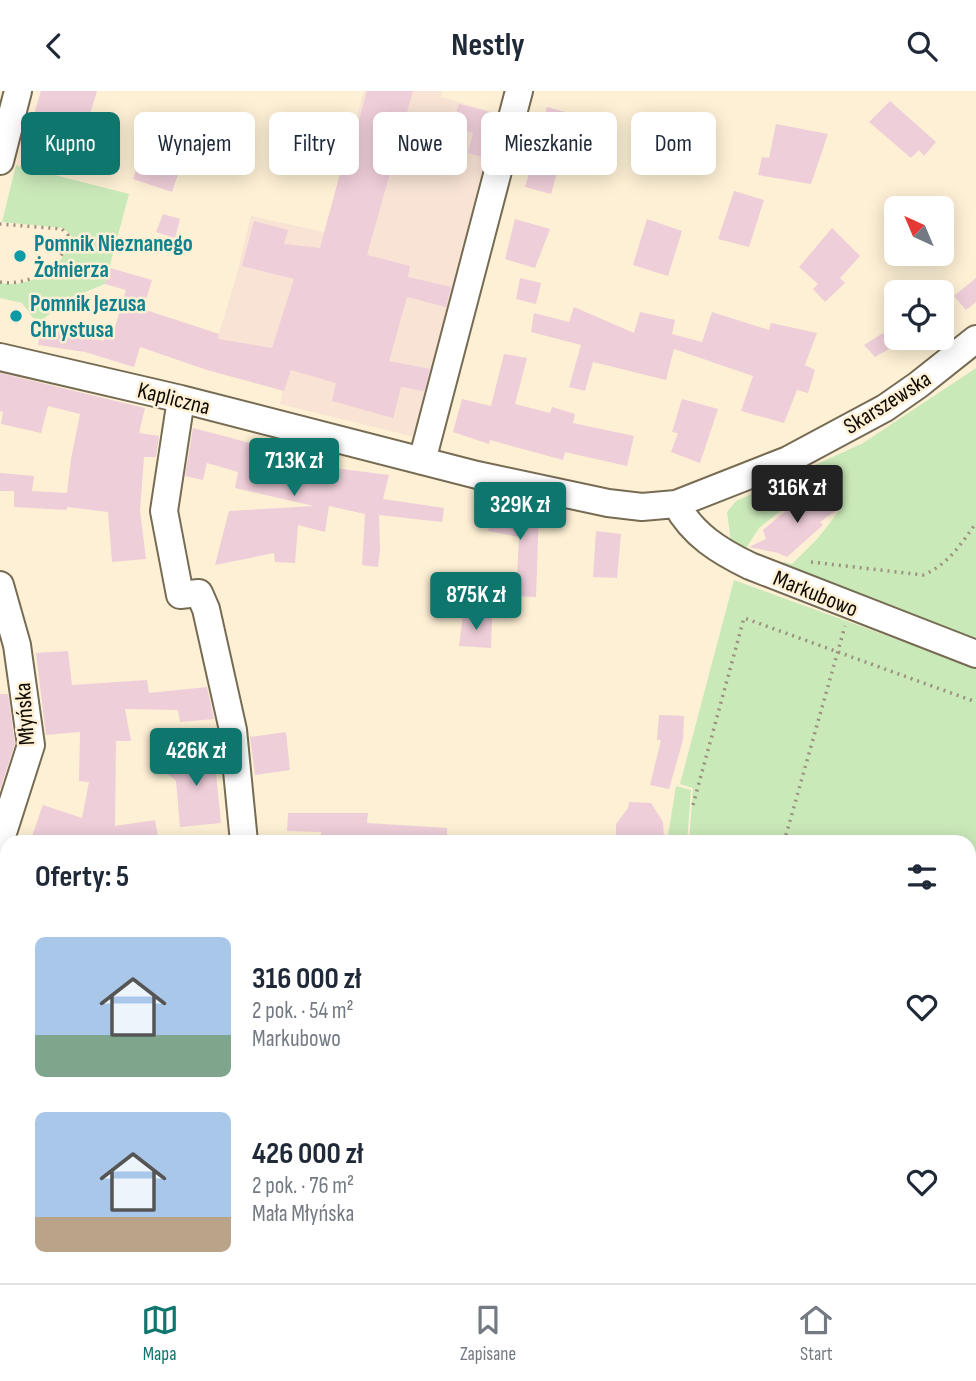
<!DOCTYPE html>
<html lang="pl">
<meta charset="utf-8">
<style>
:root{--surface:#fff;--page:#f2f2f3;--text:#1f2937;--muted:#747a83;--line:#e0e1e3;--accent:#0f766e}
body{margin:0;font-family:"Sofia Sans Condensed",sans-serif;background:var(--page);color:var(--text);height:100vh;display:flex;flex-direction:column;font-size:26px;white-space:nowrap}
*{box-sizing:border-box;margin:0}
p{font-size:23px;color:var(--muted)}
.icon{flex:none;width:38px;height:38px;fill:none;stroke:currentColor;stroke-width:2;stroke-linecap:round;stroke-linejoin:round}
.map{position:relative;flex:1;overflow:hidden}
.drawer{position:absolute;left:0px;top:744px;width:976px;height:450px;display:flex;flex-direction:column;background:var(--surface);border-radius:21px 21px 0 0;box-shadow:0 4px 18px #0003}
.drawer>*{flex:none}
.banner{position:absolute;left:21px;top:21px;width:934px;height:63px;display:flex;gap:14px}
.needle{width:46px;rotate:316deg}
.tools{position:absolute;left:884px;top:105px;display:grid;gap:14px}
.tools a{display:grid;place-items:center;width:70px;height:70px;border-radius:10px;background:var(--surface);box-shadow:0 4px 18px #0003;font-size:35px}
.price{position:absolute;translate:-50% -60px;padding:0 16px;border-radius:7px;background:var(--accent);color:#fff;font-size:23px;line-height:46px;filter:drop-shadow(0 2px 4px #0008)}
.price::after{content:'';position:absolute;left:50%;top:42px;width:21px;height:16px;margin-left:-10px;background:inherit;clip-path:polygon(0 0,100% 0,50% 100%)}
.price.on{background:#222;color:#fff}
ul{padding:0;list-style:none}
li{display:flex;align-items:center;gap:21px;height:175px;padding:0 35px}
li span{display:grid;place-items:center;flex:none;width:196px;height:140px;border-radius:10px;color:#555}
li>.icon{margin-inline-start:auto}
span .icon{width:84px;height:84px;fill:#fffc;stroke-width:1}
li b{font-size:30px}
h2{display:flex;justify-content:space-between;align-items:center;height:84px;padding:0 35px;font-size:30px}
.tag{padding:0 24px;border-radius:10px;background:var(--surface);box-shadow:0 4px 18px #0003;font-size:24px;line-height:63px}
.tag.on{background:var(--accent);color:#fff}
header{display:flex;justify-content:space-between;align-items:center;height:91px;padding:0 35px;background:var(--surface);font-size:32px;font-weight:700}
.tab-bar{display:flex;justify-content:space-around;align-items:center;height:98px;border-top:2px solid var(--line);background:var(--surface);font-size:19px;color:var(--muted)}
.tab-bar a{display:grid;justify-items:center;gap:4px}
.tab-bar .on{color:var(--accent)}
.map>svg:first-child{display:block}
.commercial{fill:#f8e3d5}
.green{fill:#cae9b9}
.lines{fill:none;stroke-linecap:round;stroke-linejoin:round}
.stream{stroke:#97e7fa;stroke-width:6}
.building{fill:#eeced9}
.minor-casing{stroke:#766b53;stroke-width:30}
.path{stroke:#9b917e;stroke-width:3.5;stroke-dasharray:2 5;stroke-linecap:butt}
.minor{stroke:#fff;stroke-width:26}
.culture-dot{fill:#0f9aa8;stroke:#fdf0d5;stroke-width:2.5}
.labels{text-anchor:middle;stroke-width:5;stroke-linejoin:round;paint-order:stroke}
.culture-label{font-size:23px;font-weight:bold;fill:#0d838f;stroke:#fdf0d5;text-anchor:start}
.street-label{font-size:23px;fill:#0f0b03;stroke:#fdf0d5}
</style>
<header><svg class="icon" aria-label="back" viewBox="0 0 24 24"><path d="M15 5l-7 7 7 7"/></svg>Nestly<svg class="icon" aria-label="search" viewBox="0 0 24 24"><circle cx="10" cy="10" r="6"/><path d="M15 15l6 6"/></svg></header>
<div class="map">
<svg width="976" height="1192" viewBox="0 0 976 1192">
<rect width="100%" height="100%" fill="#fdf0d5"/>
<path class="commercial" d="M364,0h78l-1,6 72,21 -98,319 -135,-33 3,-13 -75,-22 28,-91 15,-62 73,16z"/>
<path class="green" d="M16,74l113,29 -24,90 -37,15 -26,21 -9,-2 -11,-15 -22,-5v-15c30,6 68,-16 71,-48l-8,-7 -61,-6z
M976,277v273l-201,-75 9,-4 8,2 26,-26 24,-31 -13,-17 -17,1 -14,6 -39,31 -14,22 -14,-8 -4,-30 9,-11 127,-58z
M734,489l242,88v615h-40l2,-5 32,-1v-435h-281l4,-54 -13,-4z
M676,695l15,4 -4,52h-20z
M172,1187h626l-2,5h-619z"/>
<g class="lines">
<path class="stream" d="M243,1186l3,6"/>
</g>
<path class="building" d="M41,0h56l-23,76 -51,-16z
M367,0h46l-46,164 43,11 -2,11 43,10 -5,20 -39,-10 -18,64 41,8 -6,22 -23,-4 -8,31 -61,-17 4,-18 -45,-13 -7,21 -77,-21 -67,-23 -6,20 -49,-15 -47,-7 3,-17 63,13 2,-9 7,2 13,-44 -21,-6 5,-16 42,12 -9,29 76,25 -1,5 54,9 22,-69 -52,-13 12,-45 34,9 -4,14 36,4 21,-78 4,1z
M890,10l46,41 -12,14 -5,-6 -8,8 -42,-36z
M459,13l38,10 -12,44 -17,-5 5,-20 -21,-6z
M547,16l26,7 -22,80 -26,-7z
M776,33l52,10 -17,50 -53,-9 4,-18 7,1z
M150,38l39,13 -17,50 -39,-13z
M734,100l30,9 -15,47 -31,-8z
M163,123l17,5 -5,19 -19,-6z
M515,128l35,10 -15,39 -30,-9z
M647,128l35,12 -14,45 -35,-11z
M832,137l28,28 -20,22 5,5 -20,19 -12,-13 5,-5 -19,-17z
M520,187l21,5 -5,21 -20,-5z
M976,187v24l-10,8 -12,-14z
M574,216l60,26 6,-21 35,8 -3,14 30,8 10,-30 57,18 2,-7 46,10 -12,32 10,5 -7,23 -11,-3 -13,33 -43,-12 12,-35 -79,-27 -8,31 -73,-18 -8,29 -16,-4 12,-42 -50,-13 3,-19 35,9z
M883,242l8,15 -16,9 -11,-12z
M504,263l23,4 -12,46 35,9 2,-6 23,7 -2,9 61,13 -7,30 -62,-14 -2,8 -73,-20 -1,4 -36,-12 9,-33 29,7z
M0,282l145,35 -6,25 20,3 -3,21h-12l-4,54 6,48 -34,3 -4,-50 -41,-5v3l-53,-3v-16h-14v-18l34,3 -2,15 35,2 4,-34 9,-45 -32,-8 -7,27 -40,-9 2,-12 -3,-1z
M682,308l36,10 -18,54 -29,-11 7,-19 -6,-1z
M193,337l96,25 46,9 -1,6 55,7 -6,24 61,9 -2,14 -63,-7 1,36 -2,16 -16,-2 3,-51 -36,-8 -4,26 -27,-7 -3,38 -20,-1 -1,-9 -59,12 14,-54 85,-5 -79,-18 3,-16 -31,-9 -4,17 -18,-4z
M816,402h11l9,9 -1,9 -15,11 3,3 -36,32 -9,-4 -29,-6 17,-8 -3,-9 37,-31 4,4z
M494,410l45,10 -3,86 -20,-1 3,-59 -31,-6z
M596,440l25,3 -4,44 -24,-1z
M463,524l29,3 -1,30 -32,-2z
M68,560l4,34 75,-5 2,13 58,-6 7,32 -34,3 -2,-12 -53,-1 6,32h-15l-1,85 40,-6 4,22h-103l-24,-6 11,-31 39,13 7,-36 -10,-1 1,-49 -34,3 -10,-82z
M0,603h8l7,50 -15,46z
M659,624l25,1 -1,24 -14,49 -19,-4 11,-45h-4z
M286,641l4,38 -35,5 -5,-38z
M218,662l2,21h-4l5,49 -41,4 -4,-46 -15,-13 11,-11z
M629,711l22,1 12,19 1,20h-48v-18l12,-16z
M288,722h80l-1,10 80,5v14h-127l1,-10 -34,-1z"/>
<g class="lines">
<defs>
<path id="minor" d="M0,70l18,-70
M0,266l181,42 296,76 131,28 34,4 34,-3 112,-44 97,-52 33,-23 58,-46
M181,308l-17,112 16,84 19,-2 7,16 27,121 11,112
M422,370l97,-370
M676,413c17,31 43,47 74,62l226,88
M0,494l17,60 14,100 -31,97
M0,781l7,2
M0,1075l7,1
M98,1192l1,-6"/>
</defs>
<use href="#minor" class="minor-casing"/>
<path class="path" d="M0,191c29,5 66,-16 68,-47l-6,-6 -62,-5
M811,471l112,13c25,-10 38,-31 53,-52
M693,714l51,-187 232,84
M784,751l61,-216
M970,857l6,2
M0,1035h7
M0,1103h7
M970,1124l6,2
M970,1179l6,-22
M0,1184h2l5,-16
M0,1192l2,-8
M36,1192v-6
M63,1192l1,-6
M127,1192l1,-6
M966,1192l1,-6"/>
<use href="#minor" class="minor"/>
</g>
<g class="culture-dot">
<circle cx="20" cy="165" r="7"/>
<circle cx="16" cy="225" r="7"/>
</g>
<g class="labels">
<g class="culture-label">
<text x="34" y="160">Pomnik Nieznanego<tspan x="34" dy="26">Żołnierza</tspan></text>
<text x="30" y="220">Pomnik Jezusa<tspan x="30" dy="26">Chrystusa</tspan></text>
</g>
<g class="street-label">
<text transform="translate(174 307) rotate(14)" y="8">Kapliczna</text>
<text transform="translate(887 311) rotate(-32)" y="8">Skarszewska</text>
<text transform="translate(816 502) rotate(22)" y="8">Markubowo</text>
<text transform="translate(24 623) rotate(-94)" y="8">Młyńska</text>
</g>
</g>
</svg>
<div class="tools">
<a><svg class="needle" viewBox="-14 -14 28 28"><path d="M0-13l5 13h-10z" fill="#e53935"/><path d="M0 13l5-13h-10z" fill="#747a83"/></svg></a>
<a><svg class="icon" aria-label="locate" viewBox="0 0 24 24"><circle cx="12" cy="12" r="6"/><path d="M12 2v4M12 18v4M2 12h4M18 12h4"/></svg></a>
</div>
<b class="price" style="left:294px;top:407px">713K zł</b>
<b class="price on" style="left:797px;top:434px">316K zł</b>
<b class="price" style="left:520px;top:451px">329K zł</b>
<b class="price" style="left:476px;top:541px">875K zł</b>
<b class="price" style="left:196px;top:697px">426K zł</b>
<div class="banner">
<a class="tag on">Kupno</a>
<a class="tag">Wynajem</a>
<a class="tag">Filtry</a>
<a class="tag">Nowe</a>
<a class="tag">Mieszkanie</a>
<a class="tag">Dom</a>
</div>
<section class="drawer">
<h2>Oferty: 5<svg class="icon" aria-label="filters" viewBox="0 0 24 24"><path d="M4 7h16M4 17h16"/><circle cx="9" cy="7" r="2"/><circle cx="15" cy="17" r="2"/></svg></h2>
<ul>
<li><span style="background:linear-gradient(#a9c7e8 70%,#7fa58c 0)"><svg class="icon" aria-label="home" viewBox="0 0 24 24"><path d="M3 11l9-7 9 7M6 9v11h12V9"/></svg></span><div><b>316 000 zł</b><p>2 pok. · 54 m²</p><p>Markubowo</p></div><svg class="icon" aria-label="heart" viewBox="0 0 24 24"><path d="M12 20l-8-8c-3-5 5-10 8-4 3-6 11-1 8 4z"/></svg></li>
<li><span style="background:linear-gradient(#a9c7e8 75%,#b9a48a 0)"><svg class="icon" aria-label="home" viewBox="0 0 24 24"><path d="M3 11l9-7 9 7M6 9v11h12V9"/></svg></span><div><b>426 000 zł</b><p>2 pok. · 76 m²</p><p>Mała Młyńska</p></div><svg class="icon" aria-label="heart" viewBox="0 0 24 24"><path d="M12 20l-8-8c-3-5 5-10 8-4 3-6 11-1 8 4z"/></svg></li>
</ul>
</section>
</div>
<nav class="tab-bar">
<a class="on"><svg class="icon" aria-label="map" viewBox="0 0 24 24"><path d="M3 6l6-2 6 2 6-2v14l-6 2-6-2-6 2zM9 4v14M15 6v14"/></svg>Mapa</a>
<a><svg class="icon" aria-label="saved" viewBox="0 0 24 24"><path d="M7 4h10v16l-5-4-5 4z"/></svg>Zapisane</a>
<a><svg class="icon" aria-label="home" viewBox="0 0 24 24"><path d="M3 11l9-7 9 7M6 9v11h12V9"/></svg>Start</a>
</nav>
